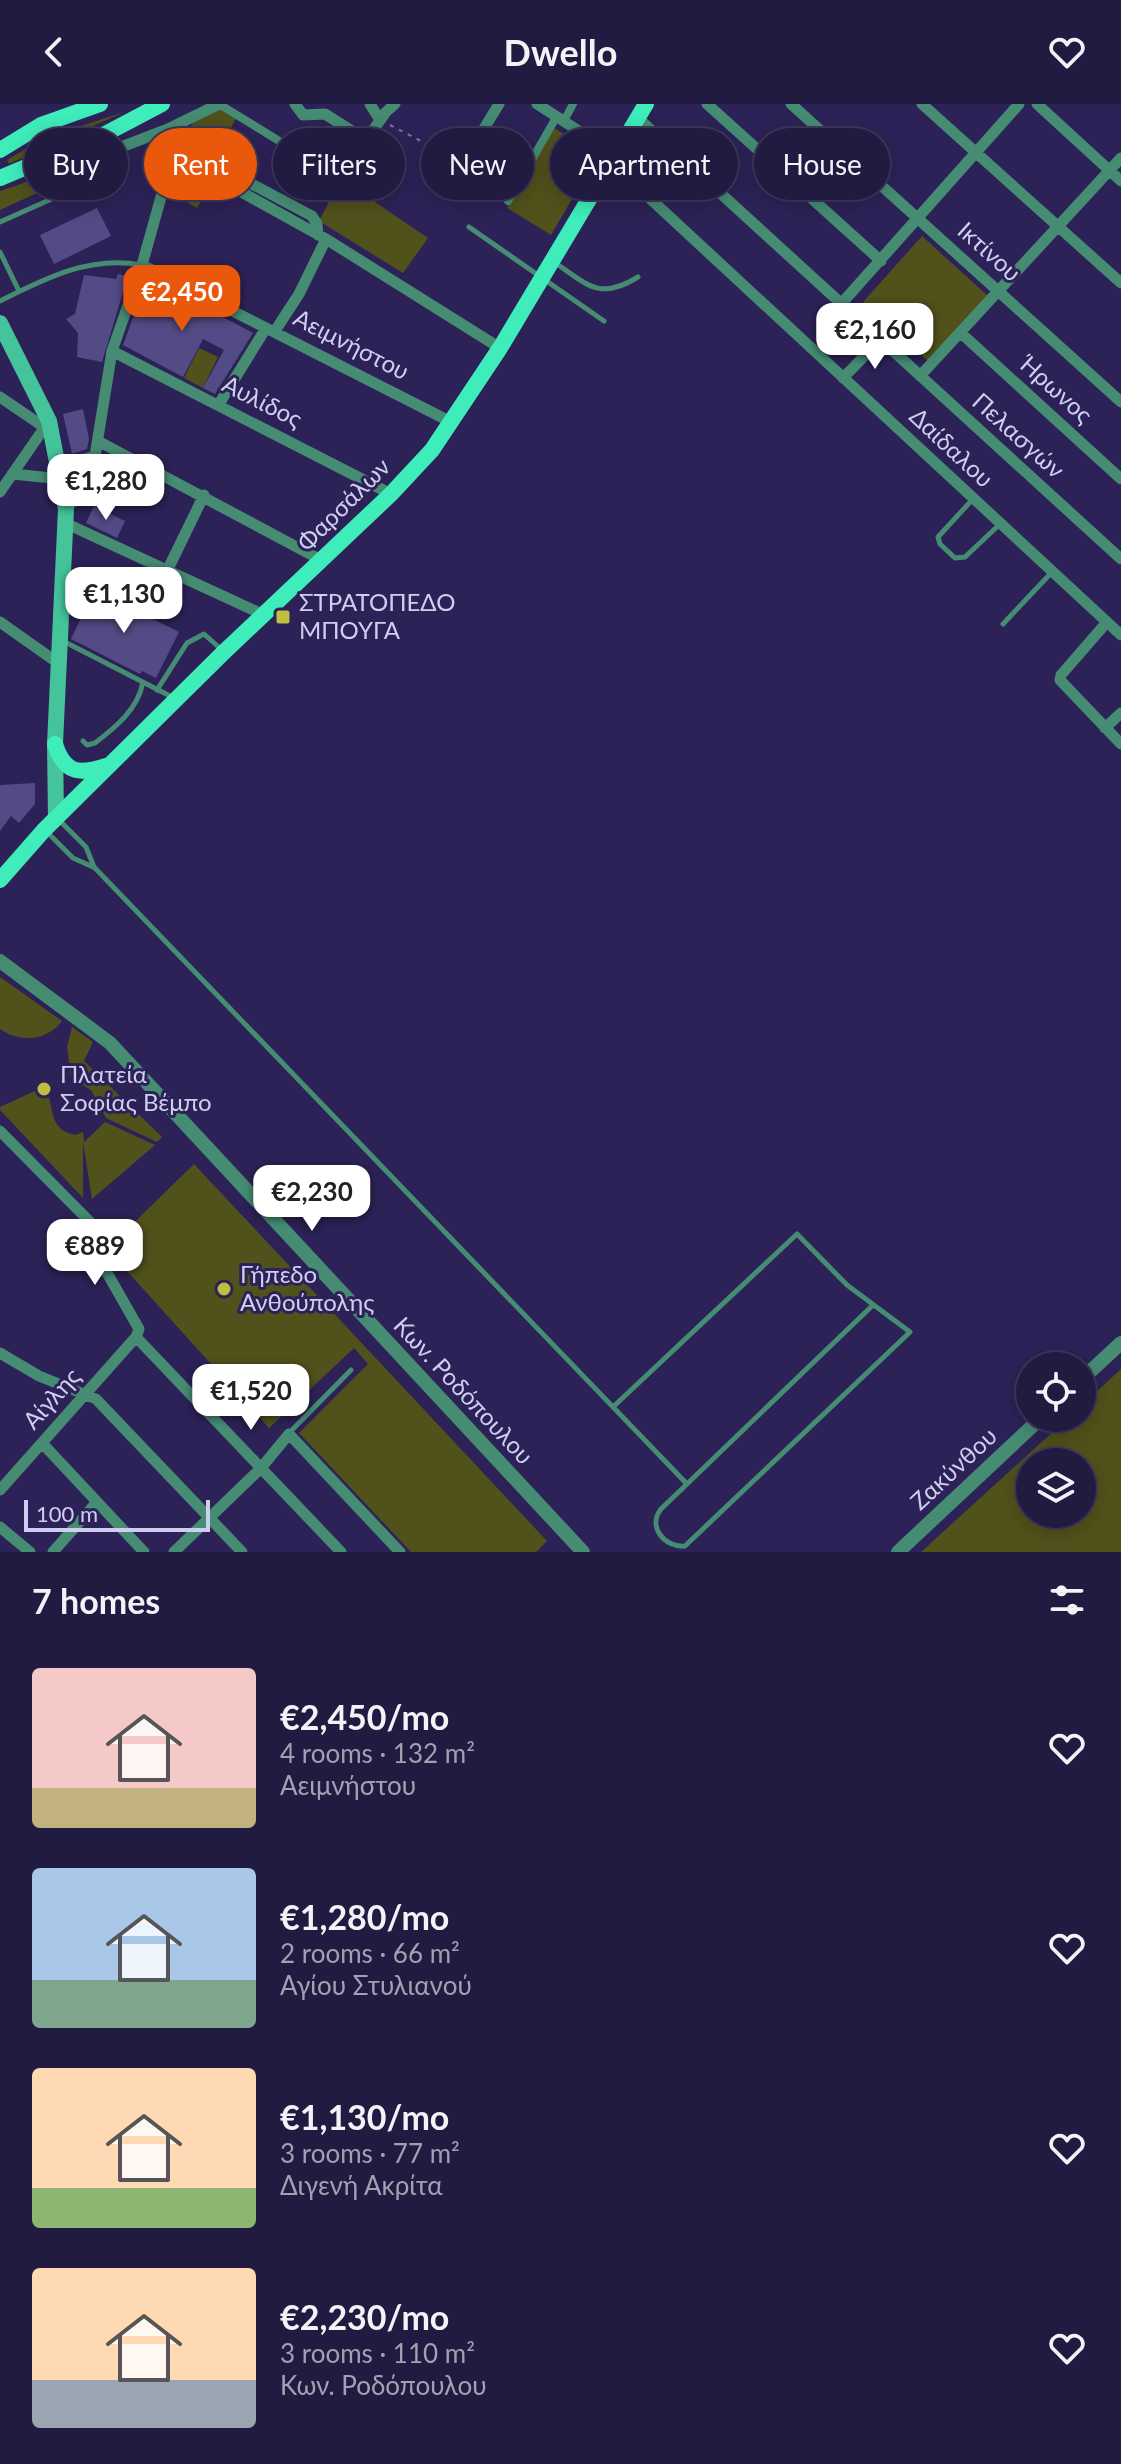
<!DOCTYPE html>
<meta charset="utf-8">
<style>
:root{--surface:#211a41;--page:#292348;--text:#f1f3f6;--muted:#a2a1b1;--line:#3e385a;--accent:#ea580c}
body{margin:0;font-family:Lato,sans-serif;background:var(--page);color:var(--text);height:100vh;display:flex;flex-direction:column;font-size:30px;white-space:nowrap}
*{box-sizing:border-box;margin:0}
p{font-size:26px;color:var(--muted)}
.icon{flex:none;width:44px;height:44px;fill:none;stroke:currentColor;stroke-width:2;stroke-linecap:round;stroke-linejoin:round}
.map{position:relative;height:1448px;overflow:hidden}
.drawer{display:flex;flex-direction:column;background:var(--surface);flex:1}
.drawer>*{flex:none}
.hud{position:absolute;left:24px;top:24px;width:1074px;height:72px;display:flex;gap:16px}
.controls{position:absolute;left:1016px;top:1248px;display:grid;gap:16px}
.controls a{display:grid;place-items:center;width:80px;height:80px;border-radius:50%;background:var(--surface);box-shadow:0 4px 20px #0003,0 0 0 2px var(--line);font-size:40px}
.scale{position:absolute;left:24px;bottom:20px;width:186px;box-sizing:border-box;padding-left:8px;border:4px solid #d0cef0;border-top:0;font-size:22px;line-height:28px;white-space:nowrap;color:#d0cef0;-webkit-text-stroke:6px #2c2257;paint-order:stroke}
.price{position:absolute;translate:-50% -68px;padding:0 18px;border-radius:16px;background:#fff;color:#222;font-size:26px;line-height:52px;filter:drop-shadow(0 2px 4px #0008)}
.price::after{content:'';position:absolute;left:50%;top:48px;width:24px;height:18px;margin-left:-12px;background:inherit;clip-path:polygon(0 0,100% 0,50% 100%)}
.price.current{background:var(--accent);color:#fff}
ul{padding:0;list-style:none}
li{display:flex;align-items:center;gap:24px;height:200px;padding:0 32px}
li span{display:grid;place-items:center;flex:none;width:224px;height:160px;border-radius:8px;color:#555}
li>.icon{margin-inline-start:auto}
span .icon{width:96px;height:96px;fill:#fffc;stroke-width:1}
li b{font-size:34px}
h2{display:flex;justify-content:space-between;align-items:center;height:96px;padding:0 32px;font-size:34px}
.tag{padding:0 28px;border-radius:36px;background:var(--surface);box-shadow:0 4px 20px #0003,0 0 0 2px var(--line);font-size:28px;line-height:72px}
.tag.current{background:var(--accent);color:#fff}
header{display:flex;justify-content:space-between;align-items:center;height:104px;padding:0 32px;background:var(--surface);font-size:36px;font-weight:700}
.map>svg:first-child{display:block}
.green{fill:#51511c;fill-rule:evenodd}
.building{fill:#534b85}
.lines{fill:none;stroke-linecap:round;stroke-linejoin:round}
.path{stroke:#7b75a0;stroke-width:2;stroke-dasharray:4 6;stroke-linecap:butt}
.service{stroke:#458c73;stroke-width:5}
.pedestrian{stroke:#458c73;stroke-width:8}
.minor{stroke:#458c73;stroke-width:11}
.tertiary{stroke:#458c73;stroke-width:14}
.secondary{stroke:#45c39b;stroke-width:16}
.primary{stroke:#3eedba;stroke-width:16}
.poi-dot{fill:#c0be41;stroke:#2c2257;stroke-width:3}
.labels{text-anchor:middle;stroke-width:6;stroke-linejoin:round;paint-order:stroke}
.street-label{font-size:24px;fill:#d0cef0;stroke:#2c2257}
.poi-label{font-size:24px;fill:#d0cef0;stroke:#2c2257;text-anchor:start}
</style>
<header><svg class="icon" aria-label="back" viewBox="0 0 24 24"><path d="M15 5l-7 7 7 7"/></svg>Dwello<svg class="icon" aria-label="heart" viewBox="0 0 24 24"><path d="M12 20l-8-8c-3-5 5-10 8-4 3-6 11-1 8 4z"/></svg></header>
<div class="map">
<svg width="1121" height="1448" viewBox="0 0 1121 1448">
<rect width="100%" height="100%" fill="#2c2257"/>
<path class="green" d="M217,1l19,13 -23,44 -34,-20 15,-21z
M124,8l-115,52 -2,-4 37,-22z
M554,24l44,27 -47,80 -44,-27z
M175,45l41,25 -19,34 -33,-19z
M41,73l16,7 -57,26v-19z
M341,75l87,59 -25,35 -84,-52z
M922,132l66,60 -59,66 -66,-60z
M199,244l19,9 -15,31 -19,-10z
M0,873l62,44c-15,20 -42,22 -62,8z
M72,923l21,15 -9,19 78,76 -5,5 -51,-24 -15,-28 -20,-12 -4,-31z
M37,986l11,4c6,19 3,37 28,41l7,-3 1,10 21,-20 50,23 -63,54 -9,-57v56l-83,-88v-3z
M194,1060l353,377 -11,11h-125l-112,-119 69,-69 -14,-16 -85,80 -162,-179z
M1121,1265v183h-200l147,-134h14v-13zM1030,1358h52v52h-52z"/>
<path class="building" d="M652,38l21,20 -22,24 -17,-16z
M97,104l14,28 -57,28 -14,-29z
M118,170l10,2 -26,86 -25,-5 1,-24 -12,-14 9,-5 9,-39 32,4z
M148,173l105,56 -38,61 -12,-6 21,-38 -21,-11 -20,38 -60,-32z
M83,305l6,30 -2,10 -15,5 -9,-40z
M94,402l31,15 -8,17 -31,-15z
M94,486l85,42 -23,46 -14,-7 -2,3 -69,-35z
M35,679v21l-16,19 -8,-7 -11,15v-46z"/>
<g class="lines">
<path class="path" d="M390,21l62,32
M346,67l14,-21"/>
<path class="service" d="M0,118l65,-29 5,-15 -3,-10
M469,123l135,94
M0,148l19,39
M554,158c34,23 45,39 84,15
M0,197c44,-22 90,-46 141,-36
M972,396l-34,37 2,7 15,14 10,-1 35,-33
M1003,520l49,-52
M63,537l109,56
M157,586l30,-47 17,-9 18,16
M83,637l4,4 8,-2c21,-16 43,-34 48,-61
M59,716l27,27 8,20 593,617
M48,729l25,25 20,9
M613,1303l184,-173 50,51 63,47 -225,214c-20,2 -38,-19 -24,-37l211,-203
M290,1328l61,-62"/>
<path class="pedestrian" d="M219,0l122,75
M564,17l9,-17
M508,97l49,-85"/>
<path class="minor" d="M295,0l8,11 22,-1 41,26 20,-28 9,-8
M370,0l10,16
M537,0l59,38 34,38 491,455
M707,0l174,157
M791,0l330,298
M922,0l199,179
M1037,0l84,77
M638,14l483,441
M479,32l50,29
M173,38l139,74 5,8 1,11
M173,50l153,85 174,109
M463,59l36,-59
M27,64h40l101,-39 51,-25
M142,161l311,158
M842,199l177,-199
M275,227l24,-37 27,-55
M962,230l159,145
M112,247l279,143
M920,272l201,-218
M843,274l38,-39
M0,293l44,30
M219,300l47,-76
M98,337l225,120
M60,362l35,-10
M12,370l50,5
M0,388l49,-71
M66,405l17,-19 12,-34 17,-105 30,-86 31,-111v-12l-5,-13
M65,419l199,92
M168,465l36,-74
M0,518l58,41
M1107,518l-46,53 -1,5 61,64
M1105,624l16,-15
M0,1027l101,102 5,38 33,58 -3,8 -136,153
M136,1233l205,215
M0,1249l39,23 57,23 146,153
M42,1339l102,109
M0,1423l30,25
M53,1448l44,-50
M174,1448l87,-84 28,-34 111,118"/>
<path class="tertiary" d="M0,857l110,82 473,509
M1082,1275l39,-36
M898,1448l143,-134"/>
<path class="secondary" d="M0,219l49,98 17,88 -11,235 1,74"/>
<path class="primary" d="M0,46l41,-25 59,-21
M0,74l105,-44 57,-30
M55,640c10,32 26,30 54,21
M0,776l44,-50 180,-178 167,-158 41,-44 68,-102 146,-244"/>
</g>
<g class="poi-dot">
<rect x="275" y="505" width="16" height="16" rx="4"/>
<circle cx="44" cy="985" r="8"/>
<circle cx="224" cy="1185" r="8"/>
</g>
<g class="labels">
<g class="street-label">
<text transform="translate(989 148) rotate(42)" y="8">Ικτίνου</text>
<text transform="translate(351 241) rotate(27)" y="8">Αειμνήστου</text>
<text transform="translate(1056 286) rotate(42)" y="8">Ήρωνος</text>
<text transform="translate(262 298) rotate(27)" y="8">Αυλίδος</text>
<text transform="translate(1018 332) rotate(42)" y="8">Πελασγών</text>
<text transform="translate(951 344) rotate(43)" y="8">Δαίδαλου</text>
<text transform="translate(344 401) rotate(-45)" y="8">Φαρσάλων</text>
<text transform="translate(463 1287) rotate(47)" y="8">Κων. Ροδόπουλου</text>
<text transform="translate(52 1295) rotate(-48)" y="8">Αίγλης</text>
<text transform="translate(954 1365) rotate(-43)" y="8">Ζακύνθου</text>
</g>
<g class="poi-label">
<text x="299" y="507">ΣΤΡΑΤΟΠΕΔΟ<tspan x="299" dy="28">ΜΠΟΥΓΑ</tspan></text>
<text x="60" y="979">Πλατεία<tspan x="60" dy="28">Σοφίας Βέμπο</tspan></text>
<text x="240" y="1179">Γήπεδο<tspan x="240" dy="28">Ανθούπολης</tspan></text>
</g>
</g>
</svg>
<div class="controls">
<a><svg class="icon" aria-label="locate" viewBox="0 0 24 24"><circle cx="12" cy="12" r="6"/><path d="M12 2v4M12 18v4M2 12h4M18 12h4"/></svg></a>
<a><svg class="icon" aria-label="layers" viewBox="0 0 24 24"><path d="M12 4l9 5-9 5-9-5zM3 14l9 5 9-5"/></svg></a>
</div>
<div class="scale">100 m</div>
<b class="price current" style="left:182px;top:229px">€2,450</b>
<b class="price" style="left:875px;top:267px">€2,160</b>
<b class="price" style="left:106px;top:418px">€1,280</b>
<b class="price" style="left:124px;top:531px">€1,130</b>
<b class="price" style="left:312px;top:1129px">€2,230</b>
<b class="price" style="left:95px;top:1183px">€889</b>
<b class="price" style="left:251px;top:1328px">€1,520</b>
<div class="hud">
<a class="tag">Buy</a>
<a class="tag current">Rent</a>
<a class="tag">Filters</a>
<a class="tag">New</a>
<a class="tag">Apartment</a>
<a class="tag">House</a>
</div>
</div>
<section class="drawer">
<h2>7 homes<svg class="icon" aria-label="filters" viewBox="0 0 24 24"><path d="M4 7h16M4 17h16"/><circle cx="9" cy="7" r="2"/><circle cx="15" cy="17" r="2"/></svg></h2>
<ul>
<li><span style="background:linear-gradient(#f6c9c9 75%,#c2b280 0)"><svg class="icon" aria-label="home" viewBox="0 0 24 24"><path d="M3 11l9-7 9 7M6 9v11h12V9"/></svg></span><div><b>€2,450/mo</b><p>4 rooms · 132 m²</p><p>Αειμνήστου</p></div><svg class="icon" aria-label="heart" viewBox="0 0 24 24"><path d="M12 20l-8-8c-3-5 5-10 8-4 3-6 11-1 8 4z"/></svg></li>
<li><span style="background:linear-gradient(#a9c7e8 70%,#7fa58c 0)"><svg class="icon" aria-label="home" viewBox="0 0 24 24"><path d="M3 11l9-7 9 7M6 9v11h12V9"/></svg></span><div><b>€1,280/mo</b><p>2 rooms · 66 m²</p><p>Αγίου Στυλιανού</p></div><svg class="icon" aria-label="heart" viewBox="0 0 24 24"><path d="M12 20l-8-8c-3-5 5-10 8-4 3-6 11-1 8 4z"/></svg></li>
<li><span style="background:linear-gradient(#ffd9b3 75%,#8fb573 0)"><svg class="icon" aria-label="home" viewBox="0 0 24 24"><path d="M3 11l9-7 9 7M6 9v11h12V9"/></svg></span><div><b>€1,130/mo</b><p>3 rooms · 77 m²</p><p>Διγενή Ακρίτα</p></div><svg class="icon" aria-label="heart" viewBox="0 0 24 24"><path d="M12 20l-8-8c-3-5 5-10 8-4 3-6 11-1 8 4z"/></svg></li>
<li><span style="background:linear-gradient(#ffd9b3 70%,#9aa5b1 0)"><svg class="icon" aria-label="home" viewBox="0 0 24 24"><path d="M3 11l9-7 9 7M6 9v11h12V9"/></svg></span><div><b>€2,230/mo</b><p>3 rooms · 110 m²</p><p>Κων. Ροδόπουλου</p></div><svg class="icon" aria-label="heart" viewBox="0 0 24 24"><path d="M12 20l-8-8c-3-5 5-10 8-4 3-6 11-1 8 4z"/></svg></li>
</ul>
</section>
